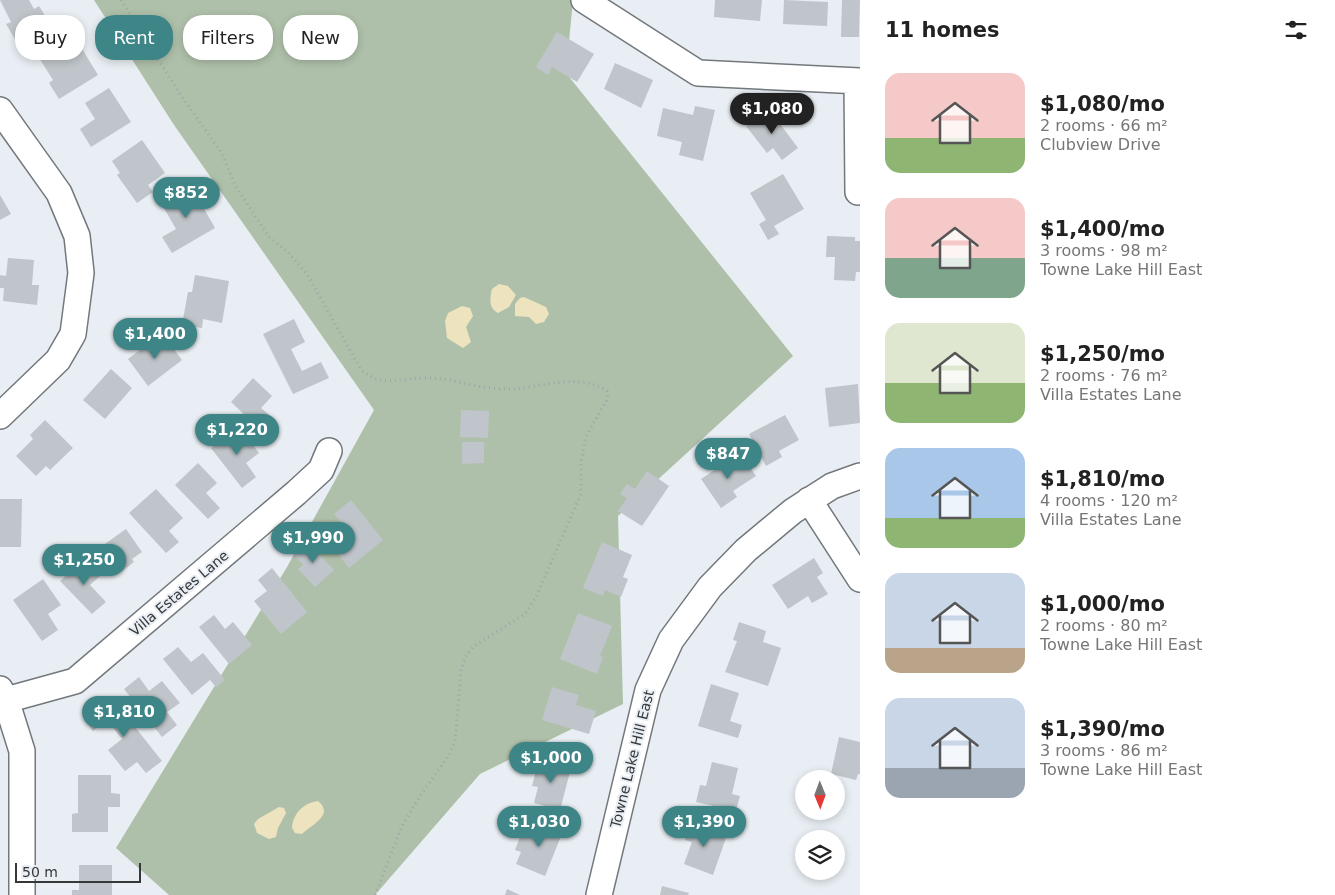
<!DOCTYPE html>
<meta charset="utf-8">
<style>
:root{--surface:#fff;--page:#f2f2f2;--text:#222;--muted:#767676;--accent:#3d8587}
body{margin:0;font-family:"DejaVu Sans",sans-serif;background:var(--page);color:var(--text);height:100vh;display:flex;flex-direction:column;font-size:19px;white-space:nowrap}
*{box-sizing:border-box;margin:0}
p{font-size:16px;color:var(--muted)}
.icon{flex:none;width:28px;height:28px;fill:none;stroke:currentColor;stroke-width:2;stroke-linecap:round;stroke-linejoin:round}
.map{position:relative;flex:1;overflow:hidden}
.drawer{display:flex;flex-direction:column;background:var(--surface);width:475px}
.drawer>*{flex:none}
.top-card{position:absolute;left:15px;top:15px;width:475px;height:45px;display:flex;gap:10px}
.needle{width:32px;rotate:179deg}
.controls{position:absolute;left:795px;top:770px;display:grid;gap:10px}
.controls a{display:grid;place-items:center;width:50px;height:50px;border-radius:50%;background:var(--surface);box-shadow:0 2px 8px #0003;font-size:25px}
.scale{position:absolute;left:15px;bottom:12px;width:126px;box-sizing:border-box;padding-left:5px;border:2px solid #353739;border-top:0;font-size:14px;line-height:18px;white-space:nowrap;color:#353739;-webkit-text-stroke:4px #e8eef3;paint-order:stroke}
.price{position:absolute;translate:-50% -42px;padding:0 11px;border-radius:18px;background:var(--accent);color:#fff;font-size:16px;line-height:32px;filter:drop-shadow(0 1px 2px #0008)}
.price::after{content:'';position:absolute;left:50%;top:30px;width:15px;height:11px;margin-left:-8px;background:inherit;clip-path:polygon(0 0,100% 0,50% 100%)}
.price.selected{background:#222;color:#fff}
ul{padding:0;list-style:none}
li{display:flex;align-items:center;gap:15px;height:125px;padding:0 25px}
li span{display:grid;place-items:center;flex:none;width:140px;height:100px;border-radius:15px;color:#555}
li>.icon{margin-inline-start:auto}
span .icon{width:60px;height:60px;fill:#fffc;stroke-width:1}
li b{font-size:21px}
h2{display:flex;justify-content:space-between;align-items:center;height:60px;padding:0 25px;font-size:21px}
.tag{padding:0 18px;border-radius:20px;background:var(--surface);box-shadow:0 2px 8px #0003;font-size:18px;line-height:45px}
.tag.selected{background:var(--accent);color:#fff}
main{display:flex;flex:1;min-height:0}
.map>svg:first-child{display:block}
.green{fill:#afc0aa}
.sand{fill:#ede3be}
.building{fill:#bfc5ca}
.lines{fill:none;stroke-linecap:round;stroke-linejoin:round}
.minor-casing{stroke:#72787c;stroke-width:28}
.path{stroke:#9fa3a7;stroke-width:3;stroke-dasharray:1 4;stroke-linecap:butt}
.minor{stroke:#fff;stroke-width:25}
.labels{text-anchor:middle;stroke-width:4;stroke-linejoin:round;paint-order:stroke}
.street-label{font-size:14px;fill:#353739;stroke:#e8eef3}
</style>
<main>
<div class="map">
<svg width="860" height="895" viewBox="0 0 860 895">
<rect width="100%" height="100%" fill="#e8eef3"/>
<path class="green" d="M94,0h479l-7,73 227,283 -175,160 5,188 -143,70 -105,121h-206l-53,-47 171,-281 87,-157 -200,-285z"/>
<path class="sand" d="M499,284l9,2 8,9 -7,12 -11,6c-10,-5 -8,-15 -6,-24z
M524,297l22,10 3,7 -5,8 -8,2 -7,-7 -14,-1v-12l5,-6z
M462,306l8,2 3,8 -7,11 5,15 -8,6 -16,-10 -2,-17 3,-8z
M318,801c17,14 -7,24 -16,33l-7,-1 -3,-5c1,-14 11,-25 26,-27z
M279,807l5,1 2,5 -8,15 -2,9 -7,2 -12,-6 -3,-9 4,-5z"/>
<path class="building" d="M0,0h29l5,9 5,-3 10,16 -33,19 -10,-17 5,-2z
M715,0h47l-2,21 -46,-4z
M784,0l44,2 -1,24 -44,-2z
M842,0h18l-1,37h-18z
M71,31l27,44 -39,24 -10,-16 4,-3 -17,-27z
M557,32l37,22 -17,28 -25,-15 -4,8 -12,-8z
M615,63l38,17 -12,28 -37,-19z
M109,88l22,34 -40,25 -11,-18 15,-10 -10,-16z
M695,106l20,4 -12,51 -24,-6 3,-13 -25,-6 6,-28 30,7z
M769,109l29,39 -16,12 -9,-12 -6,5 -21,-27z
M142,140l23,33 -17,12 5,7 -16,11 -20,-28 3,-2 -8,-12z
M783,174l21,35 -30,17 5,8 -11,6 -9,-16 7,-4 -16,-27z
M191,186l24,42 -43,25 -10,-16 14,-8 -15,-26z
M0,195l11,19 -11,6z
M827,236l28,1v4h5v31h-4l-1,9 -21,-1 1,-23h-9z
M8,258l26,2 -2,25h7l-2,20 -34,-4 1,-13h-4v-13l6,1z
M195,275l34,6 -7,42 -19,-4 -1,9 -20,-3 6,-33h4z
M294,319l11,23 -14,7 11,22 19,-9 8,16 -36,16 -30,-60z
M162,333l20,27 -34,26 -20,-27z
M111,369l21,19 -27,31 -22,-19z
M253,378l19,18 -11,12 13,11 -11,13 -32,-30z
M858,384l2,39 -31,4 -4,-39z
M461,410l28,1 -1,27 -28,-1z
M785,415l14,25 -20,11 3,6 -16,9 -17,-32z
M45,420l28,28 -23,22 -4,-4 -10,10 -20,-20 17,-17 -3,-4z
M239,426l20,27 -13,10 10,14 -14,11 -31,-40z
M462,442h22v21l-22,1z
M740,453l16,23 -23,15 4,6 -16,11 -20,-29z
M198,463l19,20 -11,10 14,15 -12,11 -33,-34z
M647,471l22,15 -27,40 -24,-15 9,-13 -7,-4 7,-10 8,5z
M156,489l27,29 -14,13 10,11 -13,11 -37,-40z
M0,499h22l-1,48h-21z
M351,500l32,40 -34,28 -20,-25 17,-14 -12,-15z
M126,529l16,23 -10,7 2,3 -13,10 -19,-26z
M307,541l27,29 -19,17 -17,-18 5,-4 -10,-11z
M602,542l30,13 -9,22 5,2 -7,18 -16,-7 -2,6 -20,-8z
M814,558l9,15 -6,4 11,17 -16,9 -4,-7 -20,13 -16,-24z
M84,559l16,17 -10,9 16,17 -14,12 -32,-33z
M272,568l35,44 -26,22 -27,-33 13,-10 -9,-11z
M43,579l18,26 -13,9 10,16 -16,11 -29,-41z
M578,613l34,13 -12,30 3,1 -6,17 -37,-15z
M214,615l11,14 8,-7 19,23 -23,19 -30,-37z
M739,622l27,9 -3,11 18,6 -13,38 -43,-14 12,-31 -4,-1z
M178,647l13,15 12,-9 22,27 -9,7 -6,-7 -18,15 -29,-36z
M139,677l10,14 13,-10 18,22 -13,9 10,13 -15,12 -38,-48z
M711,684l28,9 -9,28 12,4 -4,13 -40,-12z
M552,687l27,8 -3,10 20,6 -7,23 -47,-14z
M111,697l51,64 -16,12 -9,-11 -12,9 -17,-21 14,-11 -15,-19 -14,11 -9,-12z
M839,737l21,5v32h-2l-2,6 -25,-6z
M539,759l32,9 -11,42 -26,-7 4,-16 -6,-1z
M712,762l26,6 -6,26 8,2 -4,15 -40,-9 4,-17 6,1z
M78,775h33v18l9,1v13h-12v25h-36v-18l6,-1z
M538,821l25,10 -18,45 -29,-12 5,-12 -6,-2 6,-16 10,3z
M691,822l36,13 -14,40 -29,-11 8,-22 -7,-2z
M79,865h33v30h-40v-5h7z
M662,886l27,7 -1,2h-28z
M507,889l13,6h-15z"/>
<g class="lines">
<defs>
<path id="minor" d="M584,0l114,73 162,8
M857,81l1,111
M0,110l59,83 18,43 4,37 -8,61 -15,26 -58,56
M809,500l51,79
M0,689l6,11 16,51v144
M6,700l69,-19 221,-188 25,-23 8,-19
M599,895l49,-205 23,-50 39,-53 36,-37 47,-39 39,-25 28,-10"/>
</defs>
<use href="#minor" class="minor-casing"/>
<path class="path" d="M121,0l59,94 41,58 15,35 33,50 18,14 20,23 54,96c24,19 38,7 65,8 28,0 55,12 83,11 30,-1 71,-17 98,2l1,7 -22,38 -5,26v32l-45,103 -11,17 -51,32 -8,10 -5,14 -6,72 -6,13 -29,41 -18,30 -27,69"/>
<use href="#minor" class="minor"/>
</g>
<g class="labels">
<g class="street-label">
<text transform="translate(179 593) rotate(-40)" y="5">Villa Estates Lane</text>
<text transform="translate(632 759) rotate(-76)" y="5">Towne Lake Hill East</text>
</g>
</g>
</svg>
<div class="controls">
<a><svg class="needle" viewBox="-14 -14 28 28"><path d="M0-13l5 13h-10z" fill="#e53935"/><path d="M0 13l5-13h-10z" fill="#767676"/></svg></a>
<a><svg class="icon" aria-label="layers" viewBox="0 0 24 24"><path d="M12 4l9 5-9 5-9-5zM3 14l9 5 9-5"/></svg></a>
</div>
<div class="scale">50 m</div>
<b class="price selected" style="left:772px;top:135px">$1,080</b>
<b class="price" style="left:186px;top:219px">$852</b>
<b class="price" style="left:155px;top:360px">$1,400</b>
<b class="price" style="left:237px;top:456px">$1,220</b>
<b class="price" style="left:728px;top:480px">$847</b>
<b class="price" style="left:313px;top:564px">$1,990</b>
<b class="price" style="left:84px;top:586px">$1,250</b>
<b class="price" style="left:124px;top:738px">$1,810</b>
<b class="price" style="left:551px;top:784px">$1,000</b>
<b class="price" style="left:539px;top:848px">$1,030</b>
<b class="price" style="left:704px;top:848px">$1,390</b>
<div class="top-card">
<a class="tag">Buy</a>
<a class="tag selected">Rent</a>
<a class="tag">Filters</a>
<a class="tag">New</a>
</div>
</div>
<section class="drawer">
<h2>11 homes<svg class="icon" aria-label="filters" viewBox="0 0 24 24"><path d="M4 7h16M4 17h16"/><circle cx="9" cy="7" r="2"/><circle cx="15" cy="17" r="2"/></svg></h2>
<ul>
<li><span style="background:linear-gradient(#f6c9c9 65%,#8fb573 0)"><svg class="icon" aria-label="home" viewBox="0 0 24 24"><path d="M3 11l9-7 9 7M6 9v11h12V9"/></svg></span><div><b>$1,080/mo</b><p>2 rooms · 66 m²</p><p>Clubview Drive</p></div></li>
<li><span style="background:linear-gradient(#f6c9c9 60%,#7fa58c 0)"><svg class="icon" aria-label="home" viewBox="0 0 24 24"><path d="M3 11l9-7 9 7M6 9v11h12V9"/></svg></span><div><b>$1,400/mo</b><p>3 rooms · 98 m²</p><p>Towne Lake Hill East</p></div></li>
<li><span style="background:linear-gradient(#dfe7d0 60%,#8fb573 0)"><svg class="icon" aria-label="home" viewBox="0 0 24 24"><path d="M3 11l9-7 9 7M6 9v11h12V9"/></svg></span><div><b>$1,250/mo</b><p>2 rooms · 76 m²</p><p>Villa Estates Lane</p></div></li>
<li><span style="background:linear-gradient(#a9c7e8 70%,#8fb573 0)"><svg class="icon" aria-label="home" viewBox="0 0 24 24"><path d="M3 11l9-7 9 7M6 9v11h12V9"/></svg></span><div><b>$1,810/mo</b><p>4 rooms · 120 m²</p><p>Villa Estates Lane</p></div></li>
<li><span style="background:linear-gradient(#c9d6e8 75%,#b9a48a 0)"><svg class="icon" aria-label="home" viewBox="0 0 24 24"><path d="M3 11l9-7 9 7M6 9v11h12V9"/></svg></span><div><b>$1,000/mo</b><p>2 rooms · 80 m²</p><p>Towne Lake Hill East</p></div></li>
<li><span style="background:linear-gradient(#c9d6e8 70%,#9aa5b1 0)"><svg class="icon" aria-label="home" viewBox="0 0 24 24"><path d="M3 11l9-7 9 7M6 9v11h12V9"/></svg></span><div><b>$1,390/mo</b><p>3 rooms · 86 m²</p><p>Towne Lake Hill East</p></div></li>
</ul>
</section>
</main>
